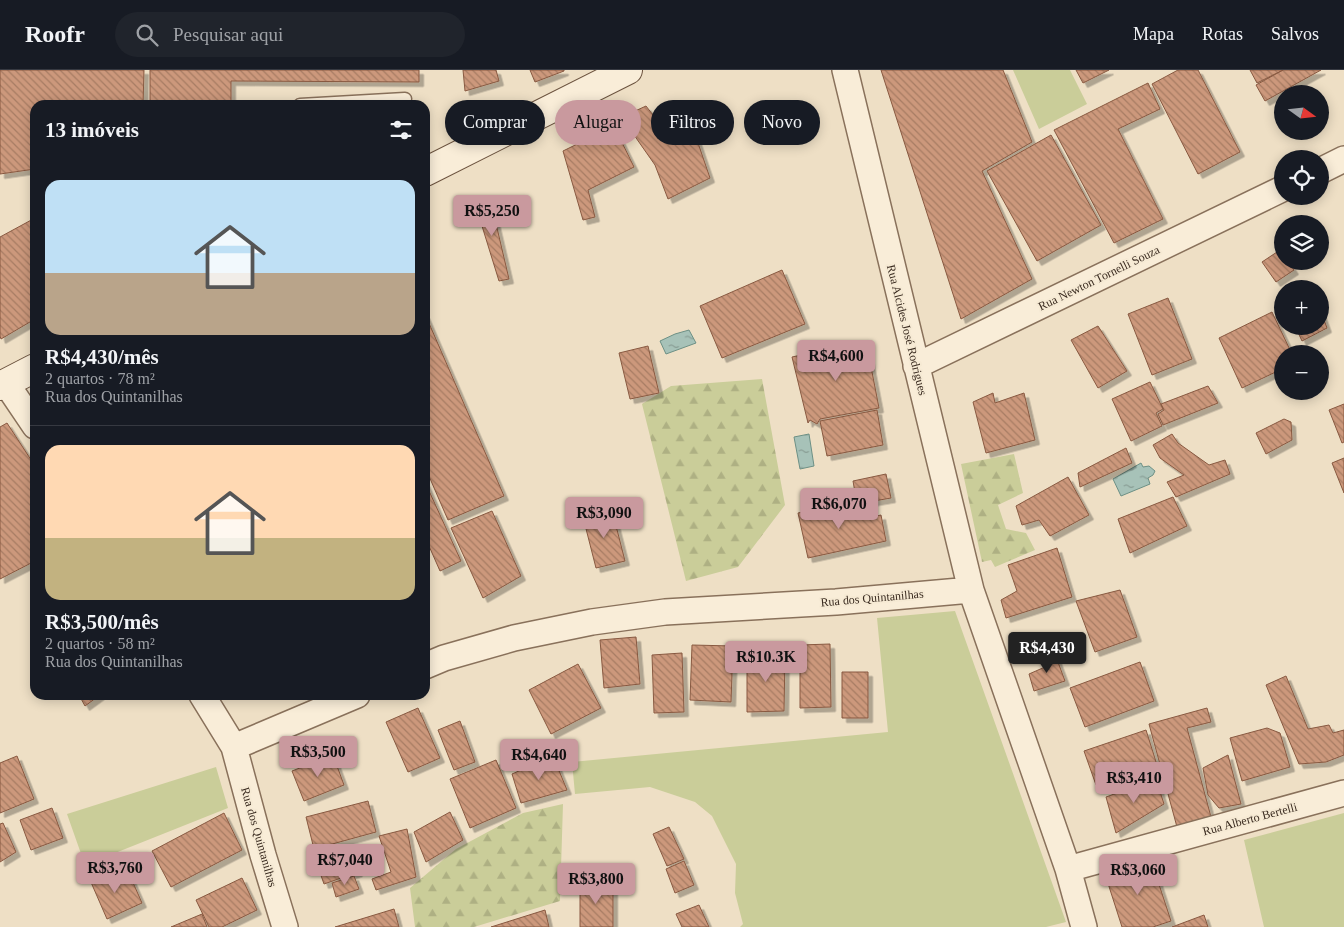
<!DOCTYPE html>
<html lang="pt">
<meta charset="utf-8">
<style>
:root{--surface:#171b24;--page:#20242c;--text:#f1f3f6;--muted:#9ea1a6;--line:#363941;--accent:#c9999e}
body{margin:0;font-family:"Times New Roman",serif;background:var(--page);color:var(--text);height:100vh;display:flex;flex-direction:column;font-size:19px;white-space:nowrap}
*{box-sizing:border-box;margin:0}
p{font-size:16px;color:var(--muted)}
.icon{flex:none;width:28px;height:28px;fill:none;stroke:currentColor;stroke-width:2;stroke-linecap:round;stroke-linejoin:round}
.map{position:relative;flex:1;overflow:hidden}
.details{position:absolute;left:30px;top:30px;width:400px;height:600px;display:flex;flex-direction:column;background:var(--surface);border-radius:15px;box-shadow:0 2px 12px #0003}
.details>*{flex:none}
.banner{position:absolute;left:445px;top:30px;width:475px;height:45px;display:flex;gap:10px}
.needle{width:32px;rotate:105deg}
.buttons{position:absolute;left:1274px;top:15px;display:grid;gap:10px}
.buttons a{display:grid;place-items:center;width:55px;height:55px;border-radius:50%;background:var(--surface);box-shadow:0 2px 12px #0003;font-size:25px}
.price{position:absolute;translate:-50% -42px;padding:0 11px;border-radius:5px;background:var(--accent);color:#111;font-size:16px;line-height:32px;filter:drop-shadow(0 1px 2px #0008)}
.price::after{content:'';position:absolute;left:50%;top:30px;width:15px;height:11px;margin-left:-8px;background:inherit;clip-path:polygon(0 0,100% 0,50% 100%)}
.price.selected{background:#222;color:#fff}
ul{padding:0;list-style:none}
li{display:grid;align-content:center;gap:10px;height:265px;padding:0 15px}
li+li{border-top:1px solid var(--line)}
li span{display:grid;place-items:center;height:155px;border-radius:15px;color:#555}
li>.icon{margin-inline-start:auto}
span .icon{width:90px;height:90px;fill:#fffc;stroke-width:1}
li b{font-size:21px}
h2{display:flex;justify-content:space-between;align-items:center;height:60px;padding:0 15px;font-size:21px}
.tag{padding:0 18px;border-radius:22px;background:var(--surface);box-shadow:0 2px 12px #0003;font-size:18px;line-height:45px}
.tag.selected{background:var(--accent);color:#111}
header{display:flex;align-items:center;gap:30px;box-sizing:border-box;height:70px;padding:0 25px;background:var(--surface);border-bottom:1px solid var(--line)}
header strong{font-size:24px}
nav{display:flex;gap:28px;margin-inline-start:auto;font-size:18px}
.search{width:350px;height:45px;background:var(--page);display:flex;align-items:center;gap:12px;box-sizing:border-box;padding:0 18px;border-radius:28px;color:var(--muted);font-size:19px}
.map>svg:first-child{display:block}
.grass{fill:#cacd99}
.forest{fill:url(#forest-firs)}
.water{fill:url(#water-ripples);stroke:#6d9085}
.building{fill:url(#building-back-hatch);stroke:#885941;filter:url(#shadow)}
.lines{fill:none;stroke-linecap:round;stroke-linejoin:round}
.service-casing{stroke:#89715b;stroke-width:15}
.minor-casing{stroke:#89715b;stroke-width:28}
.secondary-casing{stroke:#6b523e;stroke-width:30}
.service{stroke:#f9edd8;stroke-width:12}
.minor{stroke:#f9edd8;stroke-width:25}
.secondary{stroke:#f9edd8;stroke-width:28}
.labels{text-anchor:middle;stroke-width:4;stroke-linejoin:round;paint-order:stroke}
.street-label{font-size:12px;fill:#392a1f;stroke:#f6ead4}
</style>
<header>
<strong>Roofr</strong>
<div class="search"><svg class="icon" aria-label="search" viewBox="0 0 24 24"><circle cx="10" cy="10" r="6"/><path d="M15 15l6 6"/></svg>Pesquisar aqui</div>
<nav><a>Mapa</a><a>Rotas</a><a>Salvos</a></nav>
</header>
<div class="map">
<svg width="1344" height="857" viewBox="0 0 1344 857">
<defs>
<pattern id="forest-firs" width="22" height="20" patternUnits="userSpaceOnUse" patternTransform="scale(1.25)"><rect width="22" height="20" fill="#cacd99"/><path d="M5 1l3.5 6h-7zM16 11l3.5 6h-7z" fill="#aeb083"/></pattern>
<pattern id="water-ripples" width="26" height="14" patternUnits="userSpaceOnUse" patternTransform="scale(1.25)"><rect width="26" height="14" fill="#a7c2b8"/><path d="M2 4q2-2 4 0t4 0M15 11q2-2 4 0t4 0" fill="none" stroke="#899e95"/></pattern>
<pattern id="building-back-hatch" width="6" height="6" patternUnits="userSpaceOnUse" patternTransform="scale(1.25)"><rect width="6" height="6" fill="#cc987b"/><path d="M-1 5l2 2M0 0l6 6M5-1l2 2" fill="none" stroke="#a77c64"/></pattern>
<filter id="shadow"><feDropShadow dx="4.5" dy="4.5" stdDeviation="0" flood-color="#0004"/></filter>
</defs>
<rect width="100%" height="100%" fill="#eedfc5"/>
<path class="grass" d="M1013,0h57l17,34 -48,25z
M955,541l111,311 -20,5h-306l3,-3 -8,-31 1,-29 -24,-48 -17,-14 -45,-15 -75,7 -3,-32 316,-30 -11,-114z
M216,697l12,41 -143,57 -18,-51z
M1344,743v114h-80l-20,-87z"/>
<path class="forest" d="M762,309l23,126 -47,62 -52,14 -44,-177 29,-18z
M1014,384l9,39 -25,12 8,24 20,4 9,17 -40,17 -4,-7 -9,2 -21,-98z
M563,734l-3,97 -86,26h-59l-5,-39 46,-39 67,-36z"/>
<path class="water" d="M689,260l7,13 -30,11 -6,-13 15,-7z
M809,364l5,32 -14,3 -6,-32z
M1141,393l2,4 6,-1 6,5 -2,4 -5,3 2,6 -29,12 -8,-17z"/>
<path class="building" d="M0,0h144l-1,35h-108v64l-35,5z
M150,0h269v12l-188,-1v24h-81z
M463,0h33l3,11 -34,10z
M530,0h34v1l-29,11z
M881,0h122l29,72 -50,29 50,108 -71,40z
M1076,0h33l-26,13z
M1178,0h20l42,82 -42,22 -46,-90z
M1250,0h33l-26,13z
M1283,0h38l-56,31 -9,-16z
M1148,13l12,26 -42,20 45,90 -49,24 -60,-113z
M646,36l7,9 4,9 11,-9 29,25 13,38 -42,21 -13,-34 -21,-30 -3,-8 -9,-10z
M614,56l20,41 -46,23 7,27 -12,3 -20,-69z
M1051,65l50,90 -64,36 -50,-90z
M490,128l19,81 -10,2 -25,-81z
M35,148v101l-34,20 -1,-3v-99z
M1280,180l2,4v7h6l6,9 -18,12 -14,-20z
M782,200l23,54 -83,34 -22,-52z
M1168,228l24,61 -40,16 -24,-61z
M1320,239l7,19 -25,13 -7,-15h25z
M1272,242l20,42h-10v15l-40,19 -23,-50z
M425,244l79,182 -56,24 -23,-53z
M1098,256l29,45 -29,17 -27,-48z
M866,271l13,67 -59,11 -3,5 -7,-4 -2,3 -16,-66z
M648,276l11,47 -29,6 -11,-46z
M1150,312l13,27 -7,4 6,13 -31,15 -19,-42z
M1208,316l10,17 -55,22 -5,-11 6,-4 -3,-6z
M993,323l2,10 29,-10 11,47 -49,13 -13,-51z
M1344,334v38l-2,1 -13,-33z
M877,340l6,35 -56,11 -7,-35z
M1284,349l7,3 1,18 -26,14 -10,-21z
M7,353l28,43v95l-35,18v-152z
M1172,364l6,9 31,22 16,-5 5,14 -54,23 -9,-15 17,-7 -24,-17 -7,-13z
M1126,378l6,15 -52,24 -2,-14z
M1344,388v35l-12,-30z
M886,404l5,24 -34,6 -4,-23z
M1068,407l21,38 -39,21 -11,-16 -17,5 -6,-19z
M425,412l36,79 -21,10 -15,-34z
M1173,427l14,29 -57,27 -12,-34z
M840,434l2,8 23,-5 2,11 14,-3 5,26 -78,17 -10,-45z
M612,440l13,51 -29,7 -13,-51z
M492,441l29,65 -38,22 -32,-70z
M1057,478l15,49 -66,21 -5,-18 16,-9 -9,-26z
M1120,520l17,47 -42,15 -19,-51z
M636,567l4,47 -36,4 -4,-48z
M830,574l1,63 -31,1v-63z
M692,575l41,1 -2,56 -41,-2z
M682,583l2,59 -30,1 -2,-58z
M1055,584l10,27 -31,10 -5,-17 16,-7 -3,-7z
M747,585h38l-1,56 -37,1z
M1140,592l14,39 -69,26 -15,-39z
M578,594l23,44 -50,26 -22,-44z
M842,602h26v46h-26z
M1286,606l22,53 21,-4 4,8 11,-3v25l-18,7 -27,2 -33,-79z
M79,625h21l-15,11z
M418,638l22,50 -32,14 -22,-50z
M1207,638l4,14 -24,6 24,89 -34,10 -28,-103z
M460,651l15,41 -21,8 -16,-40z
M1267,658l13,5 10,34 -48,14 -12,-43z
M1146,660l11,35 -61,20 -12,-34z
M333,685l11,30 -40,16 -12,-30z
M1228,685l13,49 -22,4 -11,-13 -5,-27z
M17,686l17,43 -34,14v-50z
M553,686l14,34 -46,13 -9,-29z
M496,690l20,48 -46,20 -20,-49z
M1156,709l8,25 -48,29 -10,-36z
M368,731l8,31 -62,17 -8,-32z
M52,738l11,30 -32,12 -11,-30z
M450,742l13,28 -37,22 -12,-30z
M224,743l18,37 -71,37 -19,-36z
M3,753l13,29 -16,10v-38z
M669,757l15,32 -17,7 -14,-32z
M407,759l9,48 -40,13 -4,-11 19,-7 -12,-36z
M352,785l6,17 -34,12 -6,-17z
M1151,790l20,61 -18,6h-31l-17,-53z
M684,791l10,24 -19,8 -9,-24z
M112,800l6,14 13,-6 11,25 -35,16 -17,-39z
M354,806l5,13 -23,8 -4,-14z
M242,808l15,32 -35,17h-13l-13,-27z
M580,813h33v44h-33z
M699,835l10,22h-27l-6,-13z
M394,839l5,18h-64z
M545,840l4,17h-58z
M202,844l5,13h-36z
M1204,845l4,12h-36z"/>
<g class="lines">
<defs>
<path id="service" d="M300,35l105,-6"/>
<path id="minor" d="M845,0l126,520
M1320,101l24,-12
M916,296l366,-177
M6,313l29,43
M425,596l19,-8 70,-20 78,-16 73,-10 171,-10 135,-12 97,279 16,58
M202,625l32,52 29,108 22,72
M234,677l123,-52
M1068,799l276,-76"/>
<path id="secondary" d="M425,102l203,-102
M0,316l35,-18"/>
</defs>
<use href="#service" class="service-casing"/>
<use href="#minor" class="minor-casing"/>
<use href="#secondary" class="secondary-casing"/>
<use href="#service" class="service"/>
<use href="#minor" class="minor"/>
<use href="#secondary" class="secondary"/>
</g>
<g class="labels">
<g class="street-label">
<text transform="translate(1099 208) rotate(-26)" y="4">Rua Newton Tornelli Souza</text>
<text transform="translate(907 260) rotate(76)" y="4">Rua Alcides José Rodrigues</text>
<text transform="translate(872 528) rotate(-5)" y="4">Rua dos Quintanilhas</text>
<text transform="translate(1250 749) rotate(-15)" y="4">Rua Alberto Bertelli</text>
<text transform="translate(259 767) rotate(74)" y="4">Rua dos Quintanilhas</text>
</g>
</g>
</svg>
<div class="buttons">
<a><svg class="needle" viewBox="-14 -14 28 28"><path d="M0-13l5 13h-10z" fill="#e53935"/><path d="M0 13l5-13h-10z" fill="#9ea1a6"/></svg></a>
<a><svg class="icon" aria-label="locate" viewBox="0 0 24 24"><circle cx="12" cy="12" r="6"/><path d="M12 2v4M12 18v4M2 12h4M18 12h4"/></svg></a>
<a><svg class="icon" aria-label="layers" viewBox="0 0 24 24"><path d="M12 4l9 5-9 5-9-5zM3 14l9 5 9-5"/></svg></a>
<a>+</a>
<a>−</a>
</div>
<b class="price" style="left:492px;top:167px">R$5,250</b>
<b class="price" style="left:836px;top:312px">R$4,600</b>
<b class="price" style="left:839px;top:460px">R$6,070</b>
<b class="price" style="left:604px;top:469px">R$3,090</b>
<b class="price selected" style="left:1047px;top:604px">R$4,430</b>
<b class="price" style="left:766px;top:613px">R$10.3K</b>
<b class="price" style="left:318px;top:708px">R$3,500</b>
<b class="price" style="left:539px;top:711px">R$4,640</b>
<b class="price" style="left:1134px;top:734px">R$3,410</b>
<b class="price" style="left:345px;top:816px">R$7,040</b>
<b class="price" style="left:115px;top:824px">R$3,760</b>
<b class="price" style="left:1138px;top:826px">R$3,060</b>
<b class="price" style="left:596px;top:835px">R$3,800</b>
<div class="banner">
<a class="tag">Comprar</a>
<a class="tag selected">Alugar</a>
<a class="tag">Filtros</a>
<a class="tag">Novo</a>
</div>
<section class="details">
<h2>13 imóveis<svg class="icon" aria-label="filters" viewBox="0 0 24 24"><path d="M4 7h16M4 17h16"/><circle cx="9" cy="7" r="2"/><circle cx="15" cy="17" r="2"/></svg></h2>
<ul>
<li><span style="background:linear-gradient(#bfe0f5 60%,#b9a48a 0)"><svg class="icon" aria-label="home" viewBox="0 0 24 24"><path d="M3 11l9-7 9 7M6 9v11h12V9"/></svg></span><div><b>R$4,430/mês</b><p>2 quartos · 78 m²</p><p>Rua dos Quintanilhas</p></div></li>
<li><span style="background:linear-gradient(#ffd9b3 60%,#c2b280 0)"><svg class="icon" aria-label="home" viewBox="0 0 24 24"><path d="M3 11l9-7 9 7M6 9v11h12V9"/></svg></span><div><b>R$3,500/mês</b><p>2 quartos · 58 m²</p><p>Rua dos Quintanilhas</p></div></li>
</ul>
</section>
</div>
